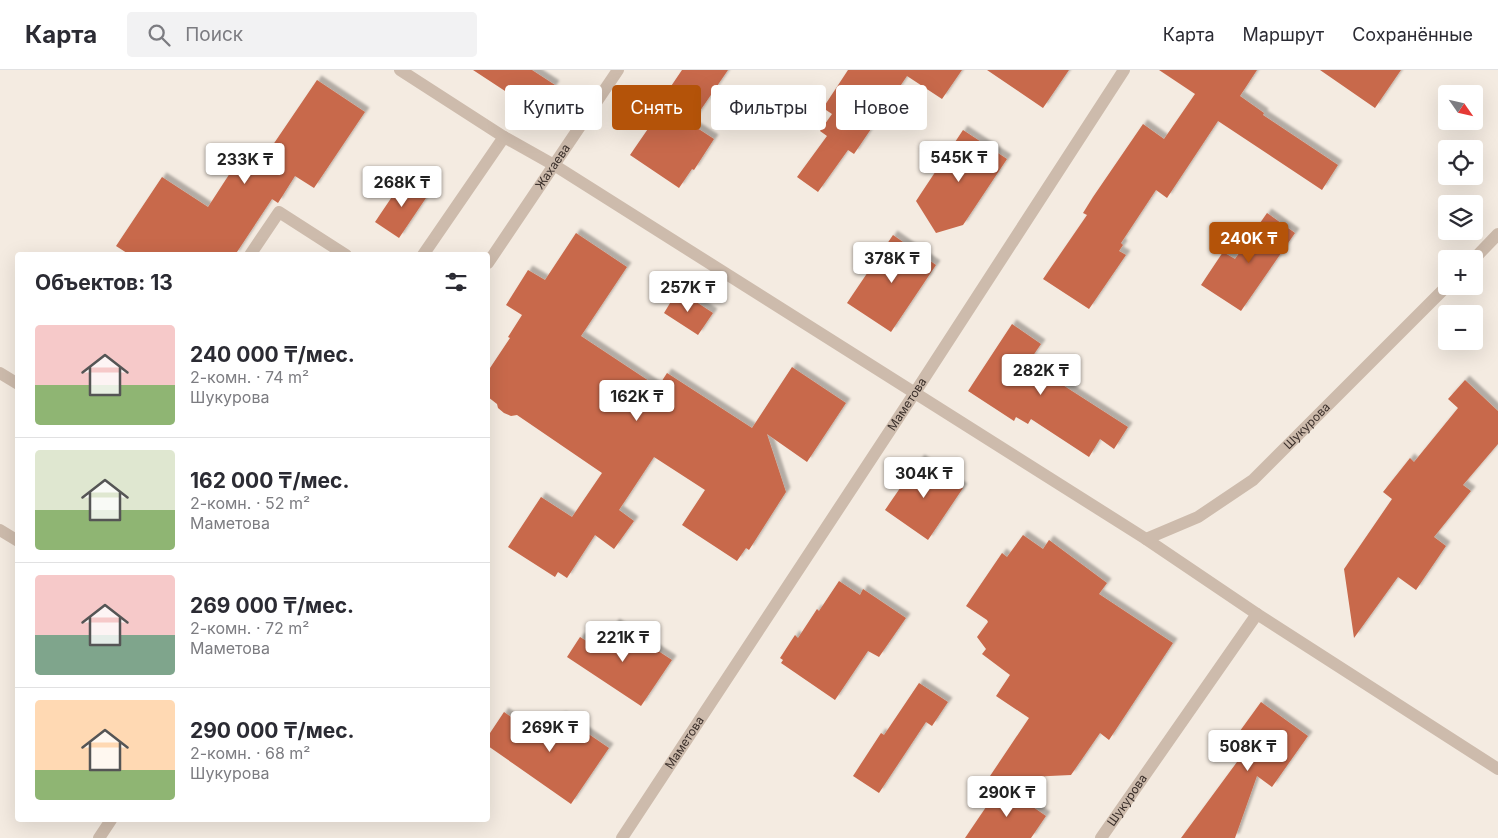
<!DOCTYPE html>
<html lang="ru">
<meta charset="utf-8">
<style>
:root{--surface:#fff;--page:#f2f2f3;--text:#2b2b33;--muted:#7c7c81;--line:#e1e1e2;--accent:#b45309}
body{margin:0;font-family:Inter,sans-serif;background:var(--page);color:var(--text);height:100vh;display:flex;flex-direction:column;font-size:19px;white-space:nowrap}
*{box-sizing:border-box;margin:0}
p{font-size:16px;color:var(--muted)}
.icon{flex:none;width:28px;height:28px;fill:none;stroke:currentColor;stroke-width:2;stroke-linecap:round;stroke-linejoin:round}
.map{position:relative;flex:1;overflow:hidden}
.sheet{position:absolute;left:15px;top:182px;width:475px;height:570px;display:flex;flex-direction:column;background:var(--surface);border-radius:5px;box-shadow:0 5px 20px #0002}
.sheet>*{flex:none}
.top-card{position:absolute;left:505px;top:15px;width:475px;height:45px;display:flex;gap:10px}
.needle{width:32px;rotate:124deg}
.controls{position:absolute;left:1438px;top:15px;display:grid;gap:10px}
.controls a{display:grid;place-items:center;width:45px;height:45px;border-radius:5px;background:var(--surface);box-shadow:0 5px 20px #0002;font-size:25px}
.price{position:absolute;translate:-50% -42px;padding:0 11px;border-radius:5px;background:#fff;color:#222;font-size:16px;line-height:32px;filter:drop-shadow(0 1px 2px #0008)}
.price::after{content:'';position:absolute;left:50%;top:30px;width:15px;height:11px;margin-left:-8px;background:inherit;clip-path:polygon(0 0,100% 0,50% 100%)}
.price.selected{background:var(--accent);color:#fff}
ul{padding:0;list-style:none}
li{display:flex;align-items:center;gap:15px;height:125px;padding:0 20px}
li+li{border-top:1px solid var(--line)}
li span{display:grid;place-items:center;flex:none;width:140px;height:100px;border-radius:5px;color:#555}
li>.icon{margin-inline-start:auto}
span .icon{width:60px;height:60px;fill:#fffc;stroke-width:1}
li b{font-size:21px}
h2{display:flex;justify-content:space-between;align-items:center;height:60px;padding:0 20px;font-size:21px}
.tag{padding:0 18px;border-radius:5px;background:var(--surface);box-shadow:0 5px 20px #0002;font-size:18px;line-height:45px}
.tag.selected{background:var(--accent);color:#fff}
header{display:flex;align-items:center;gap:30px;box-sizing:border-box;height:70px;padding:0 25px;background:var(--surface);border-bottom:1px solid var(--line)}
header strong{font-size:24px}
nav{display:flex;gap:28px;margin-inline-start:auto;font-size:18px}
.search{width:350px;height:45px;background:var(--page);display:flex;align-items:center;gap:12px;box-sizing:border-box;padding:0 18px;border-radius:5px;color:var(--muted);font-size:19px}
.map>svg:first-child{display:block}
.building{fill:#c8694b;filter:url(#shadow)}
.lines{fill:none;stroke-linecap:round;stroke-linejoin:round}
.lane{stroke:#cdbbac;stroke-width:12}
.street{stroke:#cdbbac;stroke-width:12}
.labels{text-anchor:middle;stroke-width:4.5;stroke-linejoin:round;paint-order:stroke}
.street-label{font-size:12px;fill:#3b302b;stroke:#fbf5ee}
</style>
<header>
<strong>Карта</strong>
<div class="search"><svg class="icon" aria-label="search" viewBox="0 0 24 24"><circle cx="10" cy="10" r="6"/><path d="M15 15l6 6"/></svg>Поиск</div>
<nav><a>Карта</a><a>Маршрут</a><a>Сохранённые</a></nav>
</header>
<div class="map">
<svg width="1498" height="768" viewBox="0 0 1498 768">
<defs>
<filter id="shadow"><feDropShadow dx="4.5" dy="-4.5" stdDeviation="1" flood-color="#0004"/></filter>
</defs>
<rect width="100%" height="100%" fill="#f4ebe1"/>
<path class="building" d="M473,0h59l23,15 -18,27z
M682,0h46l-37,54 23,15 -20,31 -2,-1 -13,19 -49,-33 35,-51 -4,-3z
M848,0h114l-20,29 -35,-23 -53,78 -6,-4 -30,42 -21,-15 30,-41 -7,-5 12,-17 -9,-6z
M987,0h82l-26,38z
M1159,0h98l-17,26 24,17 -1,2 75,50 -16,25 -104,-69 -51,77 -11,-8 -35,53 2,2 -4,6 7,4 -37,54 -46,-30 44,-64 -4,-2 10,-16 50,-73 21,15 31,-45z
M1320,0h81l-26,38z
M317,10l48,32 -51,76 -19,-12 -17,27 -6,-4 -37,56h-105l-14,-9 46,-69 46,30 37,-57 17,11z
M963,60l44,29 -44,66 -27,8 -20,-32z
M404,109l24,16 -29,43 -24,-16z
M1267,143l28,20 -54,78 -40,-26 22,-33 12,7z
M576,163l51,34 -46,69 77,51 9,-14 85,55 40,-61 54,36 -39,59 -40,-28 19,58 -37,58 -3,-2 -9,13 -55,-36 23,-35 -51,-33 -35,53 15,11 -20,28 -19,-14 -28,43 -9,-6 -3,5 -47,-30 33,-50 31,20 30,-44 -85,-58 -6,1 -7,-3 -6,-5 -1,-4 -9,-7v-26l22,-33 -2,-1 14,-22 -16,-10 22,-35 17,10z
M893,165l43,30 -45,67 -44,-29z
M678,220l35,23 -15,22 -34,-22z
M1012,254l29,20 -11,16 16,10 -2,3 84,54 -14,22 -14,-10 -11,18 -58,-38 -3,5 -12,-7 -2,4 -46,-30z
M1465,310l33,31v33l-35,41 8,6 -37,46 12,9 -30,44 -18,-13 -44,61 -10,-69 48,-70 -9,-7 27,-34 4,4 44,-54 -10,-9z
M920,389l43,29 -35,52 -43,-30z
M1023,465l20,14 6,-9 58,43 -8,11 74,49 -64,97 -9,-7 -29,42 -83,4 41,-61 -33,-22 14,-21 -28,-21 4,-5 -9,-12 11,-15 -1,-2 -21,-14 36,-53 5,4z
M839,511l21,14 3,-6 43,29 -27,39 -11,-6 -33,49 -54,-37 2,-3 -3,-2 15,-23 3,3 19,-29 2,2z
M615,553l57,37 -31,46 -74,-49 13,-20 18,11z
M919,613l29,19 -16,24 -6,-4 -47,71 -26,-17 28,-43 3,2z
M1261,632l47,34 -36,51 -15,-11 -22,62h-54l56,-76 -13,-9z
M504,642l26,18 25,-12 7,-2 47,32 -38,56 -83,-58v-10z
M1001,715l45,31 -15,22h-66z"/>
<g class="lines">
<path class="lane" d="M250,185l29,-43 67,43
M423,185l81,-118
M0,303l18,11
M0,460l18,11"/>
<g class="street">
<path d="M400,0l104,67 50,28 592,374 111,75 241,155"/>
<path d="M1474,189l24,-25"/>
<path id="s1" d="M488,193l130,-193"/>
<path id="s2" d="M1146,469l52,-22 55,-37 194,-194"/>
<path d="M99,768l12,-18"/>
<path id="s3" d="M622,768l292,-444 210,-324"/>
<path id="s4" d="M1101,768l156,-224"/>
</g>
</g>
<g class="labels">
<g class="street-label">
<text dy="4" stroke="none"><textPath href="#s1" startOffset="116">Жахаева</textPath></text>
<text dy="4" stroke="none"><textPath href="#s3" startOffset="519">Маметова</textPath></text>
<text dy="4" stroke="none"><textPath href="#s2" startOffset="199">Шукурова</textPath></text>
<text dy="4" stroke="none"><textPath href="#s3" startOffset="114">Маметова</textPath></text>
<text dy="4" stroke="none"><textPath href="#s4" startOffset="46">Шукурова</textPath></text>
</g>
</g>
</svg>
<div class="controls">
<a><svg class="needle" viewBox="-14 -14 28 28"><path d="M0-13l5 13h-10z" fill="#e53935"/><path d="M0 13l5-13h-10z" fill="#7c7c81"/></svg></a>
<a><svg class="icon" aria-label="locate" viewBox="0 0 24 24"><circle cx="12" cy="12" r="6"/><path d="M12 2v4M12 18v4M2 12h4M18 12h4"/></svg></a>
<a><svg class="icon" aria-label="layers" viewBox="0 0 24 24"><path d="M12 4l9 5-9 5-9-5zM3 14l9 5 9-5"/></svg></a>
<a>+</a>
<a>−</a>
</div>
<b class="price" style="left:959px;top:113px">545K ₸</b>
<b class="price" style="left:245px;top:115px">233K ₸</b>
<b class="price" style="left:402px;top:138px">268K ₸</b>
<b class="price selected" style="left:1249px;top:194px">240K ₸</b>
<b class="price" style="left:892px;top:214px">378K ₸</b>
<b class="price" style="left:688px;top:243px">257K ₸</b>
<b class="price" style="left:1041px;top:326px">282K ₸</b>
<b class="price" style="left:637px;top:352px">162K ₸</b>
<b class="price" style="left:924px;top:429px">304K ₸</b>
<b class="price" style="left:623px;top:593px">221K ₸</b>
<b class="price" style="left:550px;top:683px">269K ₸</b>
<b class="price" style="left:1248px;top:702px">508K ₸</b>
<b class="price" style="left:1007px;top:748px">290K ₸</b>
<div class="top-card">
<a class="tag">Купить</a>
<a class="tag selected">Снять</a>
<a class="tag">Фильтры</a>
<a class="tag">Новое</a>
</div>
<section class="sheet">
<h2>Объектов: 13<svg class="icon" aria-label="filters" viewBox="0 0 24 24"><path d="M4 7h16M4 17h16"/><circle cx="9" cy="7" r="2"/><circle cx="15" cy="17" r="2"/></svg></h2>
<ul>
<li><span style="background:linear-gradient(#f6c9c9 60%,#8fb573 0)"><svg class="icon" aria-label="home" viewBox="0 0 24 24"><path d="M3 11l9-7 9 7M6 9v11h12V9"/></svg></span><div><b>240 000 ₸/мес.</b><p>2-комн. · 74 m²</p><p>Шукурова</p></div></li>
<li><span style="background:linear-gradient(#dfe7d0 60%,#8fb573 0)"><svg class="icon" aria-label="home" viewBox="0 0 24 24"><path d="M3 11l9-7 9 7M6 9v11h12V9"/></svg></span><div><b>162 000 ₸/мес.</b><p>2-комн. · 52 m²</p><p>Маметова</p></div></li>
<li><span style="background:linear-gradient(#f6c9c9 60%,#7fa58c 0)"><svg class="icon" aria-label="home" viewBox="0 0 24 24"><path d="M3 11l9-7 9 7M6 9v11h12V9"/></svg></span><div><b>269 000 ₸/мес.</b><p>2-комн. · 72 m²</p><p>Маметова</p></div></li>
<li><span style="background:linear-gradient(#ffd9b3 70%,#8fb573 0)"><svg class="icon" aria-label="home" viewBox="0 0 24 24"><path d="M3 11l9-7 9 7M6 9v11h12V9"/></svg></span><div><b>290 000 ₸/мес.</b><p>2-комн. · 68 m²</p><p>Шукурова</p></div></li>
</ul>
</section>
</div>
